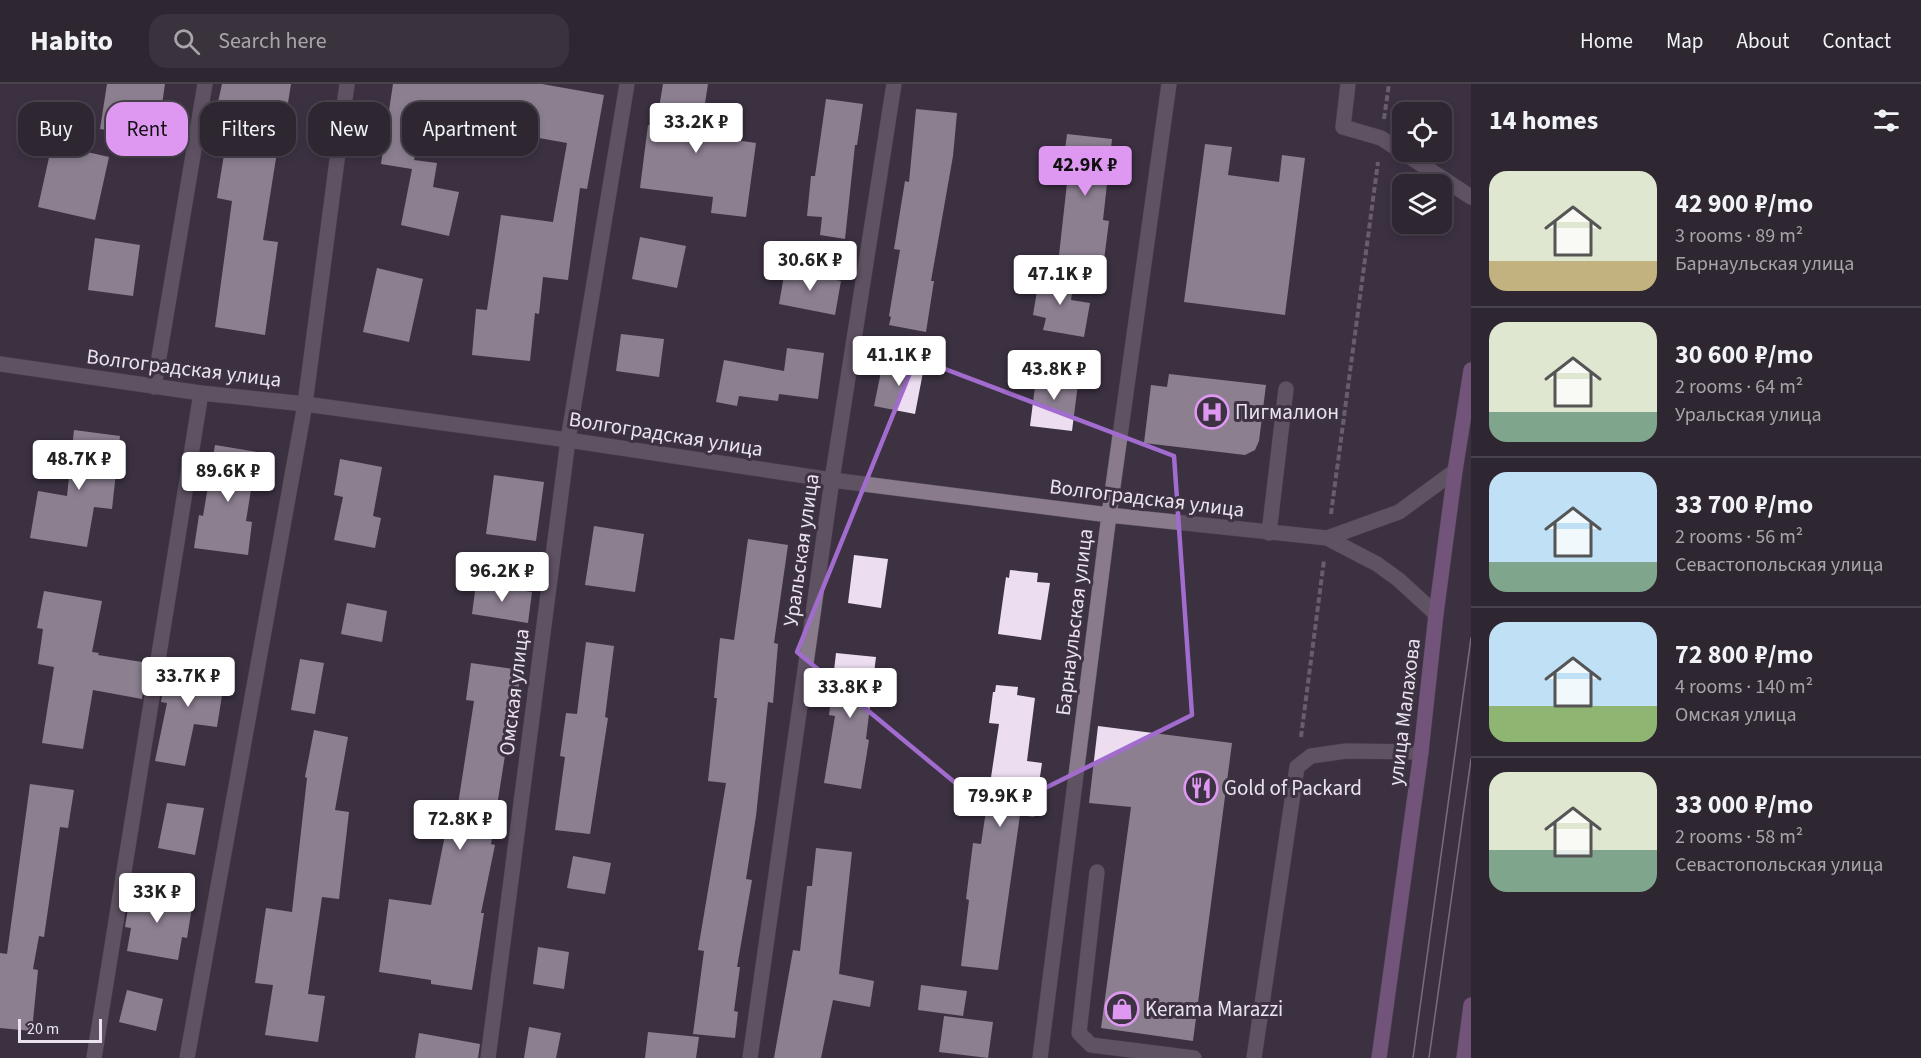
<!DOCTYPE html>
<meta charset="utf-8">
<style>
:root{--surface:#2e2631;--page:#3a323d;--text:#f1f3f6;--muted:#a7a5ab;--line:#49434d;--accent:#df98f1}
body{margin:0;font-family:"Source Sans 3",sans-serif;background:var(--page);color:var(--text);height:100vh;display:flex;flex-direction:column;font-size:22px;white-space:nowrap}
*{box-sizing:border-box;margin:0}
p{font-size:20px;color:var(--muted)}
.icon{flex:none;width:33px;height:33px;fill:none;stroke:currentColor;stroke-width:2;stroke-linecap:round;stroke-linejoin:round}
.map{position:relative;flex:1;overflow:hidden}
.sheet{display:flex;flex-direction:column;background:var(--surface);width:450px}
.sheet>*{flex:none}
.top-card{position:absolute;left:18px;top:18px;width:570px;height:54px;display:flex;gap:12px}
.buttons{position:absolute;left:1392px;top:18px;display:grid;gap:12px}
.buttons a{display:grid;place-items:center;width:60px;height:60px;border-radius:12px;background:var(--surface);box-shadow:0 3px 9px #0003,0 0 0 2px var(--line);font-size:30px}
.scale{position:absolute;left:18px;bottom:15px;width:84px;box-sizing:border-box;padding-left:6px;border:3px solid #eae2ec;border-top:0;font-size:16px;line-height:21px;white-space:nowrap;color:#eae2ec;-webkit-text-stroke:4px #3d3241;paint-order:stroke}
.price{position:absolute;translate:-50% -51px;padding:0 14px;border-radius:6px;background:#fff;color:#222;font-size:20px;line-height:39px;filter:drop-shadow(0 2px 3px #0008)}
.price::after{content:'';position:absolute;left:50%;top:36px;width:18px;height:14px;margin-left:-9px;background:inherit;clip-path:polygon(0 0,100% 0,50% 100%)}
.price.active{background:var(--accent);color:#111}
ul{padding:0;list-style:none}
li{display:flex;align-items:center;gap:18px;height:150px;padding:0 18px}
li+li{border-top:2px solid var(--line)}
li span{display:grid;place-items:center;flex:none;width:168px;height:120px;border-radius:18px;color:#555}
li>.icon{margin-inline-start:auto}
span .icon{width:72px;height:72px;fill:#fffc;stroke-width:1}
li b{font-size:26px}
h2{display:flex;justify-content:space-between;align-items:center;height:72px;padding:0 18px;font-size:26px}
.tag{padding:0 21px;border-radius:18px;background:var(--surface);box-shadow:0 3px 9px #0003,0 0 0 2px var(--line);font-size:21px;line-height:54px}
.tag.active{background:var(--accent);color:#111}
header{display:flex;align-items:center;gap:36px;box-sizing:border-box;height:84px;padding:0 30px;background:var(--surface);border-bottom:2px solid var(--line)}
header strong{font-size:28px}
nav{display:flex;gap:33px;margin-inline-start:auto;font-size:21px}
.search{width:420px;height:54px;background:var(--page);display:flex;align-items:center;gap:15px;box-sizing:border-box;padding:0 21px;border-radius:18px;color:var(--muted);font-size:22px}
main{display:flex;flex:1;min-height:0}
.map>svg:first-child{display:block}
.building{fill:#ecddf0}
.lines{fill:none;stroke-linecap:round;stroke-linejoin:round}
.service-casing{stroke:#5b515e;stroke-width:16}
.minor-casing{stroke:#5b515e;stroke-width:16}
.primary-casing{stroke:#5b515e;stroke-width:16}
.path{stroke:#9b929e;stroke-width:4;stroke-dasharray:6 3;stroke-linecap:butt}
.service{stroke:#897b8c;stroke-width:15}
.minor{stroke:#897b8c;stroke-width:15}
.primary{stroke:#b47fc2;stroke-width:15}
.tram{stroke:#bfb7c2;stroke-width:1.5}
.marked{fill:none;stroke:#a26ccf;stroke-width:4.5;stroke-linejoin:round}
.labels{text-anchor:middle;stroke-width:6;stroke-linejoin:round;paint-order:stroke}
.street-label{font-size:21px;fill:#eae2ec;stroke:#3d3241}
.poi-label{font-size:21px;fill:#eae2ec;stroke:#3d3241;text-anchor:start}
</style>
<header>
<strong>Habito</strong>
<div class="search"><svg class="icon" aria-label="search" viewBox="0 0 24 24"><circle cx="10" cy="10" r="6"/><path d="M15 15l6 6"/></svg>Search here</div>
<nav><a>Home</a><a>Map</a><a>About</a><a>Contact</a></nav>
</header>
<main>
<div class="map">
<svg width="1471" height="974" viewBox="0 0 1471 974">
<rect width="100%" height="100%" fill="#3d3241"/>
<path class="building" d="M107,0h58l-8,54 -57,-9z
M222,0h69l-7,44h2l-5,25 -4,-1 -14,88 15,2 -13,93 -50,-8 17,-126 -15,-3 9,-56 -16,-4z
M393,0h149l62,11 -17,94 -7,-1 -12,92 -25,-3 -4,37 -4,-1 -5,48 -58,-6 4,-46 11,1 14,-95 52,7 14,-79 -145,-26 -8,43 23,3 -4,24 26,5 -10,44 -48,-11 11,-56 -31,-5z
M663,0h45l-8,51 56,8 -10,74 -35,-4 2,-16 -73,-9 8,-63 8,1z
M826,15l37,5 -6,41h-2l-10,94 -25,-4 2,-18 -15,-1 4,-40h4z
M916,25l41,4 -4,43 -22,125h3l-8,51 -37,-7 2,-8 -2,-1 11,-66 -6,-1 11,-68 4,1z
M1067,50l45,5 -9,81 6,1 -5,39 -45,-5 9,-81h-6z
M52,60l57,13 -14,63 -57,-13z
M1205,60l27,3 -4,28 51,7 3,-27 23,3 -20,157 -101,-13z
M640,153l46,9 -9,42 -45,-9z
M95,154l45,7 -7,51 -45,-6z
M377,184l46,11 -14,63 -46,-10z
M785,186l56,11 -6,34 -56,-11z
M1040,189l34,6 -3,21 19,3 -6,34 -41,-7 3,-12 -13,-3z
M621,250l43,5 -5,38 -43,-6z
M787,264l37,5 -6,46 -39,-5 -1,7 -39,-5 -2,10 -21,-4 8,-42 60,11z
M883,278l41,5 -9,47 -41,-8z
M1037,287l42,5 -7,55 -42,-5z
M1169,290l97,11 -7,56 -4,9 -10,5 -101,-12 7,-58 16,2z
M74,346l46,6 -8,73 -18,-2 -7,40 -57,-9 8,-47 29,5z
M215,361l42,7 -11,69 6,1 -4,33 -54,-7 5,-33 4,1z
M340,375l42,8 -9,49 8,2 -6,30 -41,-8 9,-43 -9,-2z
M494,391l50,7 -8,59 -50,-7z
M594,442l50,8 -9,58 -50,-7z
M748,455l40,6 -14,98 4,1 -5,59 -5,-1 -12,114 -10,63 6,1 -15,87h3l-6,44 4,1 -3,26 -42,-4 11,-83 -6,-1 28,-167 -18,-2 9,-83h-3l6,-60 14,2z
M854,471l34,4 -7,49 -33,-5z
M1010,486l28,3 -1,9 13,1 -9,57 -43,-6 8,-57 3,1z
M476,500l56,8 -4,31 -56,-9z
M44,507l58,10 -10,51 7,1 -1,2 50,8 -6,36 -49,-9 -10,59 -41,-6 12,-76 -16,-3 5,-35 -6,-1z
M347,519l40,8 -5,31 -41,-8z
M586,558l28,4 -9,71 3,1 -18,116 -35,-4 10,-73 -5,-1 6,-43 11,1z
M836,569l40,4 -10,82 3,1 -8,49 -37,-6 11,-67 -6,-1z
M300,575l24,4 -9,51 -24,-4z
M471,579l50,7 -8,61 -4,-1 -18,114 4,1 -14,68h3l-12,77 -41,-6v-4l-52,-8 10,-73 42,6 14,-70 8,2 21,-136 -8,-1z
M183,580l43,6 -9,57 -23,-3 -9,42 -30,-5 12,-58 -6,-1 6,-36 16,3z
M996,601l22,2 -1,8 18,3 -8,63 15,2 -8,54 -14,-2 -22,155 -37,-4 8,-66 -3,-1 7,-56 8,1 18,-120 -10,-1 4,-31h2z
M1098,642l134,17 -39,298 -92,-13 30,-221 -42,-4z
M314,646l34,7 -13,73 14,2 -10,87 -17,-2 -14,97 17,2 -7,46 -53,-7 8,-50 -18,-2 11,-75 26,4 15,-134 -2,-1z
M30,700l44,6 -6,38 -8,-1 -16,110 -5,-1 -6,33 5,1 -6,61 -32,-3v-75l7,1z
M167,719l37,5 -9,47 -37,-7z
M816,764l36,4 -13,122 35,7 -4,26 -37,-7 -12,58h-47l19,-108 7,1 7,-65h5z
M573,772l38,7 -6,31 -38,-6z
M131,806l62,11 -6,37 -5,-1 -4,23 -51,-9 4,-23 -6,-1z
M538,863l31,5 -5,37 -31,-5z
M921,901l46,6 -4,25 -45,-6z
M127,906l36,9 -7,32 -37,-9z
M944,932l49,6 -5,36 -49,-6z
M529,943l32,6 -5,25h-32z
M648,948l51,5 -3,21h-51z
M419,949l61,11 -2,14h-63z"/>
<g class="lines">
<defs>
<path id="service" d="M1348,0l-5,43 38,11 90,59
M1269,449l17,-144
M1097,788l-18,161 12,12 103,13
M1254,974l43,-291 14,-11 35,-5 75,1"/>
<path id="minor" d="M0,280l201,29 104,11 263,36 264,40 277,35 218,23 50,26 22,16 37,34
M154,303l51,-303
M1327,454l72,-26 56,-41
M94,974l107,-665
M187,974l118,-654 42,-320
M488,974l80,-618 59,-356
M750,974l82,-578 62,-396
M1040,974l69,-543 60,-431"/>
<path id="primary" d="M1379,974l42,-306 15,-138 19,-143 16,-101
M1464,974l7,-53"/>
</defs>
<use href="#service" class="service-casing"/>
<use href="#minor" class="minor-casing"/>
<use href="#primary" class="primary-casing"/>
<path class="path" d="M1384,35l5,-35
M1331,430l47,-352
M1301,653l23,-177"/>
<use href="#service" class="service"/>
<use href="#minor" class="minor"/>
<use href="#primary" class="primary"/>
<path class="tram" d="M1413,974l58,-420
M1429,974l42,-299"/>
</g>
<path d="M0 0H1471V974H0ZM916,274l258,98 18,259 -199,99 -196,-162z" fill="#3d3241" fill-opacity=".55" fill-rule="evenodd"/>
<path class="marked" d="M916,274l258,98 18,259 -199,99 -196,-162z"/>
<defs>
<symbol id="hospital-ring" viewBox="-11 -11 22 22"><circle r="9.5" fill="#3d3241" stroke="#df98f1" stroke-width="1.5"/><path d="M-5-5h3v3.5h4V-5h3V5h-3V1.5h-4V5h-3Z" fill="#df98f1"/></symbol>
<symbol id="restaurant-ring" viewBox="-11 -11 22 22"><circle r="9.5" fill="#3d3241" stroke="#df98f1" stroke-width="1.5"/><path d="M-5-6h1v4h1v-4h1v4h1v-4h1v5L-1.5 .5V6h-2V.5L-5-1ZM5-6V6H3V1.5H1.5Q1.5-4 5-6Z" fill="#df98f1"/></symbol>
<symbol id="shop-ring" viewBox="-11 -11 22 22"><circle r="9.5" fill="#3d3241" stroke="#df98f1" stroke-width="1.5"/><path d="M-5-2.5h2.3a2.7 3.5 0 0 1 5.4 0H5L5.5 6h-11ZM-1.5-2.5h3a1.5 2.3 0 0 0-3 0Z" fill="#df98f1"/></symbol>
</defs>
<g fill-rule="evenodd">
<use href="#hospital-ring" x="1193" y="309" width="38" height="38"/>
<use href="#restaurant-ring" x="1182" y="685" width="38" height="38"/>
<use href="#shop-ring" x="1103" y="906" width="38" height="38"/>
</g>
<g class="labels">
<g class="street-label">
<text transform="translate(184 284) rotate(7)" y="7">Волгоградская улица</text>
<text transform="translate(666 350) rotate(9)" y="7">Волгоградская улица</text>
<text transform="translate(1147 414) rotate(7)" y="7">Волгоградская улица</text>
<text transform="translate(801 466) rotate(-82)" y="7">Уральская улица</text>
<text transform="translate(1074 538) rotate(-83)" y="7">Барнаульская улица</text>
<text transform="translate(514 608) rotate(-83)" y="7">Омская улица</text>
<text transform="translate(1404 628) rotate(-83)" y="7">улица Малахова</text>
</g>
<g class="poi-label">
<text x="1235" y="335">Пигмалион</text>
<text x="1224" y="711">Gold of Packard</text>
<text x="1145" y="932">Kerama Marazzi</text>
</g>
</g>
</svg>
<div class="buttons">
<a><svg class="icon" aria-label="locate" viewBox="0 0 24 24"><circle cx="12" cy="12" r="6"/><path d="M12 2v4M12 18v4M2 12h4M18 12h4"/></svg></a>
<a><svg class="icon" aria-label="layers" viewBox="0 0 24 24"><path d="M12 4l9 5-9 5-9-5zM3 14l9 5 9-5"/></svg></a>
</div>
<div class="scale">20 m</div>
<b class="price" style="left:696px;top:70px">33.2K ₽</b>
<b class="price active" style="left:1085px;top:113px">42.9K ₽</b>
<b class="price" style="left:810px;top:208px">30.6K ₽</b>
<b class="price" style="left:1060px;top:222px">47.1K ₽</b>
<b class="price" style="left:899px;top:303px">41.1K ₽</b>
<b class="price" style="left:1054px;top:317px">43.8K ₽</b>
<b class="price" style="left:79px;top:407px">48.7K ₽</b>
<b class="price" style="left:228px;top:419px">89.6K ₽</b>
<b class="price" style="left:502px;top:519px">96.2K ₽</b>
<b class="price" style="left:188px;top:624px">33.7K ₽</b>
<b class="price" style="left:850px;top:635px">33.8K ₽</b>
<b class="price" style="left:1000px;top:744px">79.9K ₽</b>
<b class="price" style="left:460px;top:767px">72.8K ₽</b>
<b class="price" style="left:157px;top:840px">33K ₽</b>
<div class="top-card">
<a class="tag">Buy</a>
<a class="tag active">Rent</a>
<a class="tag">Filters</a>
<a class="tag">New</a>
<a class="tag">Apartment</a>
</div>
</div>
<section class="sheet">
<h2>14 homes<svg class="icon" aria-label="filters" viewBox="0 0 24 24"><path d="M4 7h16M4 17h16"/><circle cx="9" cy="7" r="2"/><circle cx="15" cy="17" r="2"/></svg></h2>
<ul>
<li><span style="background:linear-gradient(#dfe7d0 75%,#c2b280 0)"><svg class="icon" aria-label="home" viewBox="0 0 24 24"><path d="M3 11l9-7 9 7M6 9v11h12V9"/></svg></span><div><b>42 900 ₽/mo</b><p>3 rooms · 89 m²</p><p>Барнаульская улица</p></div></li>
<li><span style="background:linear-gradient(#dfe7d0 75%,#7fa58c 0)"><svg class="icon" aria-label="home" viewBox="0 0 24 24"><path d="M3 11l9-7 9 7M6 9v11h12V9"/></svg></span><div><b>30 600 ₽/mo</b><p>2 rooms · 64 m²</p><p>Уральская улица</p></div></li>
<li><span style="background:linear-gradient(#bfe0f5 75%,#7fa58c 0)"><svg class="icon" aria-label="home" viewBox="0 0 24 24"><path d="M3 11l9-7 9 7M6 9v11h12V9"/></svg></span><div><b>33 700 ₽/mo</b><p>2 rooms · 56 m²</p><p>Севастопольская улица</p></div></li>
<li><span style="background:linear-gradient(#bfe0f5 70%,#8fb573 0)"><svg class="icon" aria-label="home" viewBox="0 0 24 24"><path d="M3 11l9-7 9 7M6 9v11h12V9"/></svg></span><div><b>72 800 ₽/mo</b><p>4 rooms · 140 m²</p><p>Омская улица</p></div></li>
<li><span style="background:linear-gradient(#dfe7d0 65%,#7fa58c 0)"><svg class="icon" aria-label="home" viewBox="0 0 24 24"><path d="M3 11l9-7 9 7M6 9v11h12V9"/></svg></span><div><b>33 000 ₽/mo</b><p>2 rooms · 58 m²</p><p>Севастопольская улица</p></div></li>
</ul>
</section>
</main>
